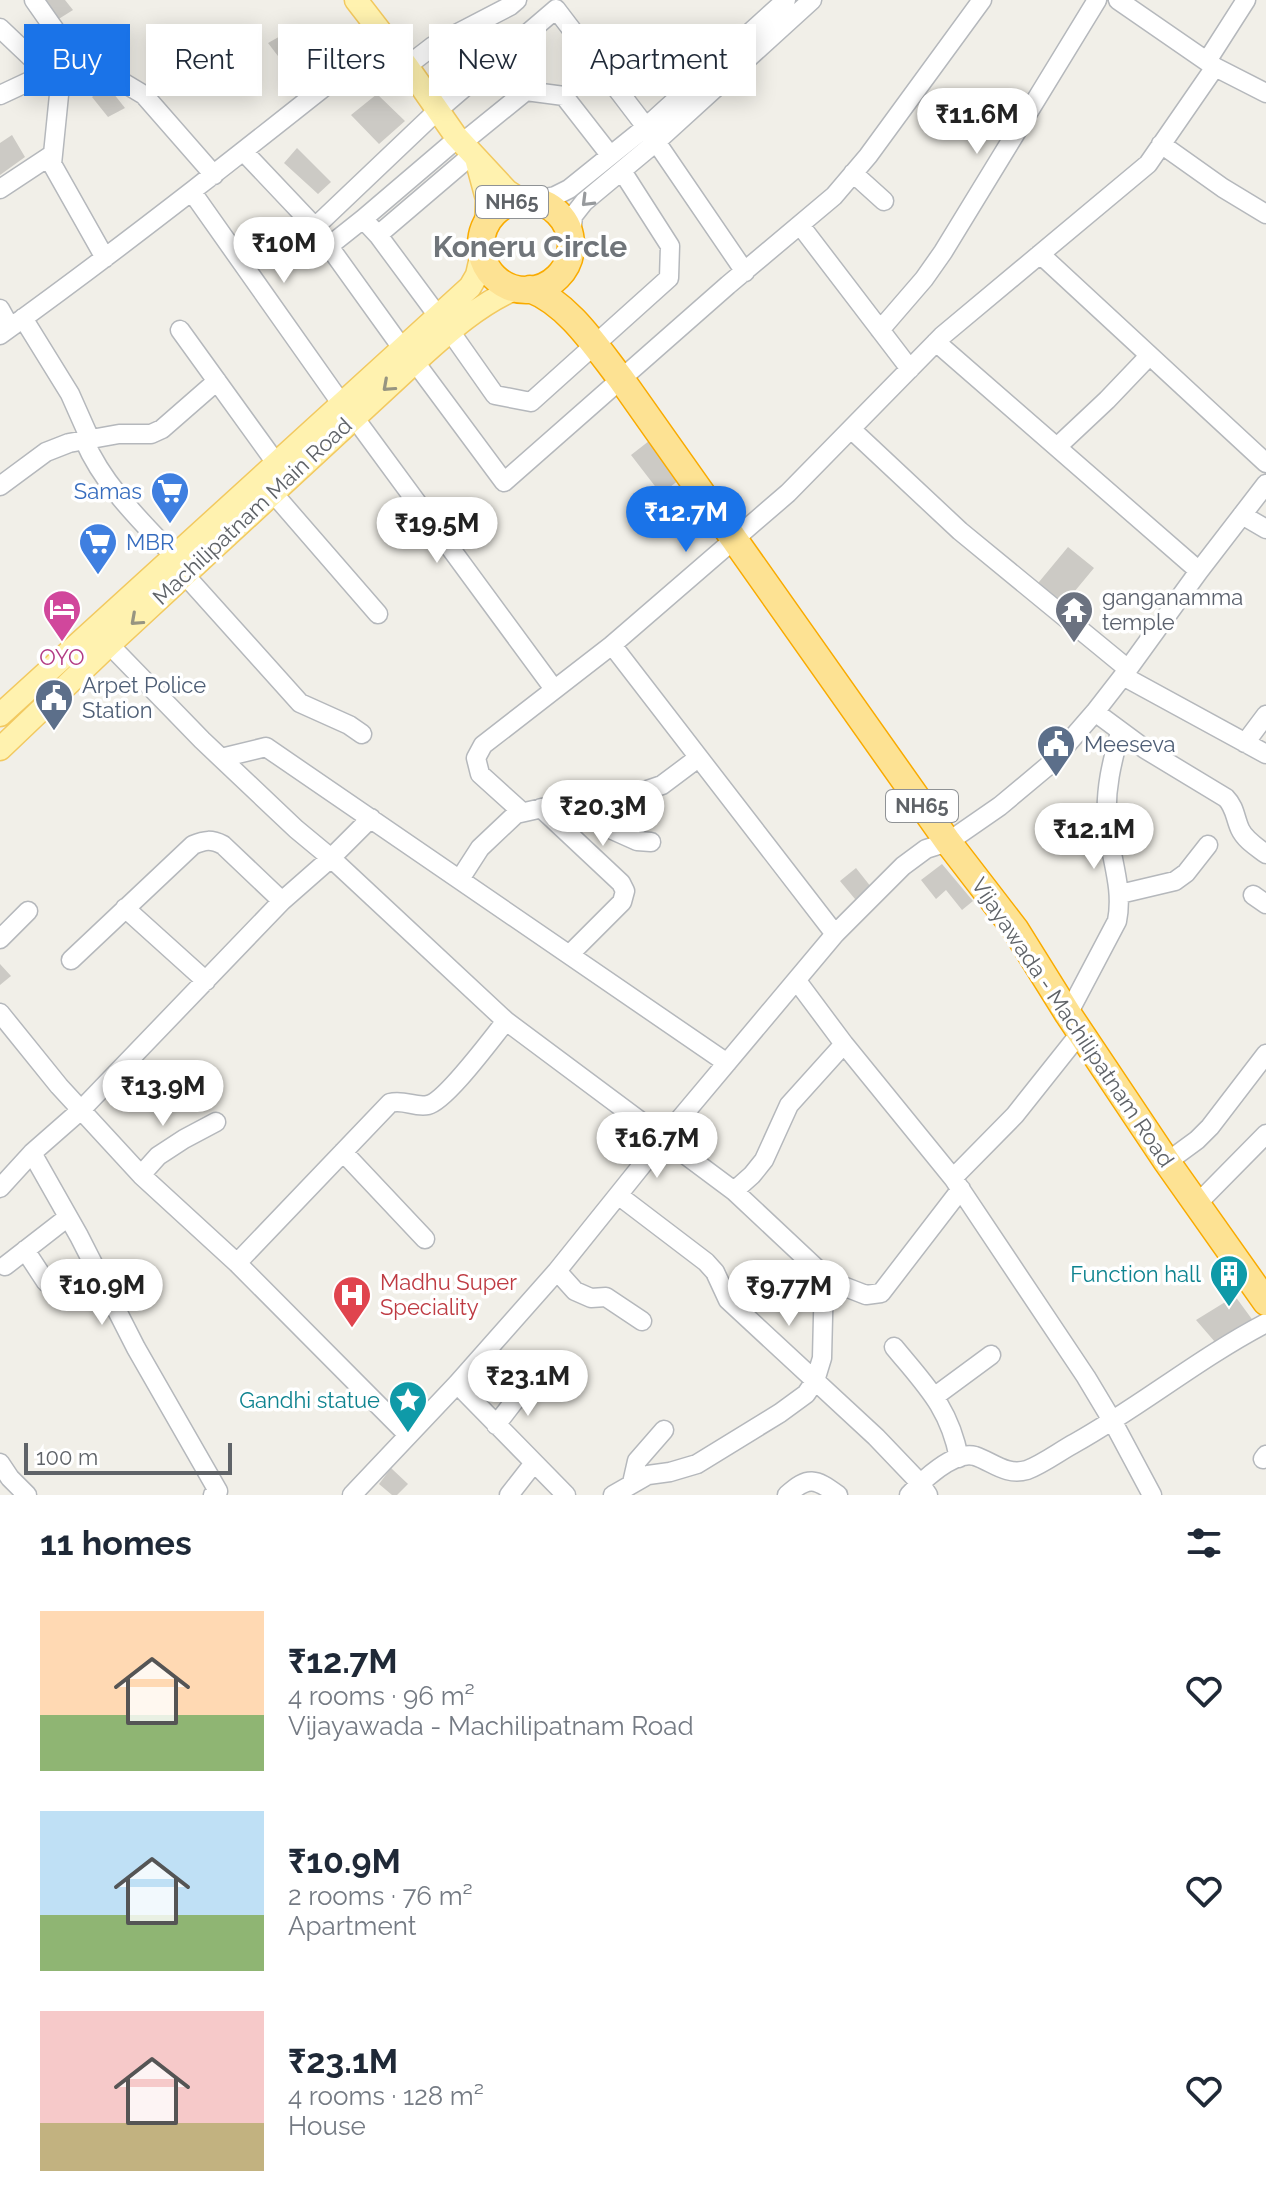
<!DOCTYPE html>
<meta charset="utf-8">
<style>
:root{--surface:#fff;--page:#f6f6f7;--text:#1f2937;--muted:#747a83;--accent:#1a73e8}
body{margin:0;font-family:Raleway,sans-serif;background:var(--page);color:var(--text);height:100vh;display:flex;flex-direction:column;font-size:30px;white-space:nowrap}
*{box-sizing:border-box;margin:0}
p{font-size:26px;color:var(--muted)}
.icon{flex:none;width:44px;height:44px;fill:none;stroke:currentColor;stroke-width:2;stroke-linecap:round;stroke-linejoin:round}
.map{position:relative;height:1495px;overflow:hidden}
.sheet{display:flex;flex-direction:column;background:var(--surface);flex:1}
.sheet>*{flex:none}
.guide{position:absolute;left:24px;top:24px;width:800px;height:72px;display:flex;gap:16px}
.scale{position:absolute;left:24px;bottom:20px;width:208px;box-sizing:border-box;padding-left:8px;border:4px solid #5f6368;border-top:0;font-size:22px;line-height:28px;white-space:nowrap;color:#5f6368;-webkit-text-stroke:6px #fff;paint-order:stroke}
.price{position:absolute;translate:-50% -68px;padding:0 18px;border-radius:28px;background:#fff;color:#222;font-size:26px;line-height:52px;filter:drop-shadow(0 2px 4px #0008)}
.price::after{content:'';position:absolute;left:50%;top:48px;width:24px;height:18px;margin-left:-12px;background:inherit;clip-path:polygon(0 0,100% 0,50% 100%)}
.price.selected{background:var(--accent);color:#fff}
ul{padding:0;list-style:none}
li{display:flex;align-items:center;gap:24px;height:200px;padding:0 40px}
li span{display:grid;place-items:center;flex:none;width:224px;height:160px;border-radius:0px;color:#555}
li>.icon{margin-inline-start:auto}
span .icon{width:96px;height:96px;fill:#fffc;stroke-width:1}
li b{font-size:34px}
h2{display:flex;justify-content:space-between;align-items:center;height:96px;padding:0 40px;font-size:34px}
.chip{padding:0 28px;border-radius:0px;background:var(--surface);box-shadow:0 4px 20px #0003;font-size:28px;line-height:72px}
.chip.selected{background:var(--accent);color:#fff}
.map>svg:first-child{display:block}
.building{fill:#cccac5}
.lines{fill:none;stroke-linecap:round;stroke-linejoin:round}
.minor-casing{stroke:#b5b8bc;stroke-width:21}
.major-casing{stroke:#f2c960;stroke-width:25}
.highway-casing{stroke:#f9ab00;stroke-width:29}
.minor{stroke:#fff;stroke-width:18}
.major{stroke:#fff2af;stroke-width:22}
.highway{stroke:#fde293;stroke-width:26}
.oneway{stroke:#979a9d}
.oneway2{stroke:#979581}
.labels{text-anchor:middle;stroke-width:7;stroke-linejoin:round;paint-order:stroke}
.shield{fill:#fff;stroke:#8f9295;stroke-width:2}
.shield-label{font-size:20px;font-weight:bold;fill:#5f6368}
.shop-label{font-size:22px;fill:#366cbe;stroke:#fff;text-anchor:end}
.street-label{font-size:22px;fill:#5f6368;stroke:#fff}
.worship-label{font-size:22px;fill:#5b616d;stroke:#fff;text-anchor:start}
.hotel-label{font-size:22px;fill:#b23c85;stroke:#fff}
.service-label{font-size:22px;fill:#4e5e75;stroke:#fff;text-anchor:start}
.culture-label{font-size:22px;fill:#0d838f;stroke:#fff;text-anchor:end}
.health-label{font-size:22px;fill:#be3a42;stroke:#fff;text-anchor:start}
.district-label{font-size:30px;font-weight:bold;fill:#70757a;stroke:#fff}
</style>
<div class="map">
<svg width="1266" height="1495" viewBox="0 0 1266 1495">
<rect width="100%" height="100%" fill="#f1efe8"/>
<path class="building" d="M42,0h23l8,10 -16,10z
M293,29l11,19 -23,12 -13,-17z
M106,84l19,24 -17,9 -16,-20z
M377,94l28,27 -26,23 -28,-29z
M12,135l13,22 -25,18v-32z
M297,148l34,34 -13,12 -34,-31z
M649,441l30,39 -18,14 -30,-39z
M1068,547l26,21 -34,41 -26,-21z
M942,864l31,37 -11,9 -16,-20 -10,9 -15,-19z
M856,868l19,24 -15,13 -20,-24z
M0,964l11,12 -11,9z
M1235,1296l19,26 -39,20 -19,-22z
M391,1468l17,16 -11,11h-5l-13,-11z"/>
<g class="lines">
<defs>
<path id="minor" d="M34,0l35,50 75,45 70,80
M1118,0l97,67 51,26
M0,28l60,57
M69,50l-9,35 -8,79 53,94
M1207,61l39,-61
M407,66l26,-20 77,-40 7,-6
M0,95l47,-22
M462,143l64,-52 38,5 46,59
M1161,144l62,44 43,26
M244,152l71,75 87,121
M853,173l31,28
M0,189l53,-35
M192,192l149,211
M536,200l19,-4 14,-7 77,-62 140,-127
M800,225l110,144
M315,227l122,-116 119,-102 90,118 99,145
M378,235l95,-81
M571,238l2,-22 11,-14 72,-60 156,-142
M329,246l34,-27
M1040,254l226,209
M0,309l10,18
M438,316l-60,-81 -15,-16 95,-81
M23,318l47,76 20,45
M180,330l96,133
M880,330l44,-51 19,-27 154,-252
M450,331l45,64 36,7 138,-124 1,-32 -48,-75
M0,335c132,-95 259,-196 386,-297
M936,342l263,229
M415,362l89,120 224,-197 106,-89 34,-40 114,-156
M354,417l200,272
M851,429l109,102 168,138
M84,440c20,46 56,80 90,116
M1058,446l49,-46 42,-44
M0,486l46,-34 23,-9 50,-9h32l11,-5 55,-48
M273,493l105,121
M1242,515l24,14
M185,575l115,128 49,22 13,9
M100,635l102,105 94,89 35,29 175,163 228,170 96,90 36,14 15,-2 80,-104
M612,645l176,-152 154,-157 206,-172 67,-97
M1123,676l143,78
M1095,712l50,37 81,49c9,9 9,20 14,31 5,11 17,18 26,25
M1245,743l21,-28
M221,758l45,-11 461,316
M596,801l12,27 29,13 14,1
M541,808l80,75 4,8 -3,11 -52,52
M522,812l-42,-38 -4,-16 7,-13 129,-100 223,289
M460,879l20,-31 36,-34 53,-12 49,-2 44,-15 36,-27
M1120,894l55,-13 11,-8 22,-28
M1253,895l13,9
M125,908l81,73
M0,939l28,-28
M71,960l122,-115c12,-5 18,-6 30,0l59,56
M797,981l47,63 109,134 133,199 27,45 39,73
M0,1013l59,73 82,89 96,88 171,172
M1068,1014l49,-93c7,-35 -8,-66 -10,-101 -2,-31 5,-58 13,-88
M343,1152l82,87
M32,1153l47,83 57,112 82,143 -5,4
M1167,1162l30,-22 13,-13 56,-73
M141,1175l17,-19 26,-17 32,-17
M953,1178l62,-63 66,-83
M0,1188l32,-35 49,-43 201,-209 49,-43 40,-40
M734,1191l18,-16 12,-15 25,-55 55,-61
M618,1195l88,67 9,10 13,28 148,137 44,46 8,12
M1197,1204l69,-70
M25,1250l21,32
M237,1263l153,-160c14,-4 25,5 38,2 18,-4 64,-67 78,-84
M5,1266l63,-49
M557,1271l18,20 16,7 15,-1 36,24
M894,1347c32,39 55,60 65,111
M457,1384l109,111
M934,1397l57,-42
M496,1425l30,-39
M1263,1459l3,-4
M0,1463l10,15 17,17
M632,1483l5,-22 27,-31
M352,1495l105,-111 100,-113 106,-132 172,-205 68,-68 23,-17 22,-7 52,-36 49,-41 46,-53 28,-36 76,-105 67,-87
M509,1495l25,-32
M613,1495l35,-20 22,-3 27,-8 83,-51 26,-19 9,-13 7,-23 2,-82
M787,1495c21,-19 28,-17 51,0
M909,1495c13,-14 45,-45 66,-39 18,6 31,20 52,14 16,-6 33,-19 48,-27 66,-37 124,-85 191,-120"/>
<path id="major" d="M356,0l51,66 48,69 52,56 14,9
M477,162l10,37 -1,26
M0,715l470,-428 7,-12 5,-22
M0,749l109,-104 306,-283c30,-27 63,-58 102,-74"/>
<path id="highway" d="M481 245a45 45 0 1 1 90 0a45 45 0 1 1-90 0Z
M530,289c39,15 66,58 91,90l327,463 67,87 53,85 99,148 99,140"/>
</defs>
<use href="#minor" class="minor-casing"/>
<use href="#major" class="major-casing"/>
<use href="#highway" class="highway-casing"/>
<use href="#minor" class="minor"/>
<use href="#major" class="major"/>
<use href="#highway" class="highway"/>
</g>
<defs><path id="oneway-chevron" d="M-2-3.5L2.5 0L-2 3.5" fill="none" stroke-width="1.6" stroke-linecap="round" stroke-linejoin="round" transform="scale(2)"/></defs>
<use class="oneway" href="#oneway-chevron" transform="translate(587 201) rotate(135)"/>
<g class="oneway2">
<use href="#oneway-chevron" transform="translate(388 386) rotate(138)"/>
<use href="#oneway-chevron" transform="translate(136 620) rotate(138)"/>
</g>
<defs>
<symbol id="supermarket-pin" viewBox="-11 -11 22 30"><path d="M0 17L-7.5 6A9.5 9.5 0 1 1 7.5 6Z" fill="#3f7fe0" stroke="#fff"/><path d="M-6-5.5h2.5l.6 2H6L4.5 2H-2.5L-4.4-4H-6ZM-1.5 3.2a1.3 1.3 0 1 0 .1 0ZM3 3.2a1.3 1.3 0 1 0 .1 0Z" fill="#fff"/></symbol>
<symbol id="hotel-pin" viewBox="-11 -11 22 30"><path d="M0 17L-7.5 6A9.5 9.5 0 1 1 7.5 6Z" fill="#d1479c" stroke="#fff"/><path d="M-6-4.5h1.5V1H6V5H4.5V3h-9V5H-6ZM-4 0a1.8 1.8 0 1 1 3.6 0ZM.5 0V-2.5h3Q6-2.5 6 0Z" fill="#fff"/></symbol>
<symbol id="temple-pin" viewBox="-11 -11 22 30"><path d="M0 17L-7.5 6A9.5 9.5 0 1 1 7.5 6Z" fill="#6b7280" stroke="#fff"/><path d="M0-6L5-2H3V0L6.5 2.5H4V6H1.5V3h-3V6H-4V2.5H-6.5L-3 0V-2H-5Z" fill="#fff"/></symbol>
<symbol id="civic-pin" viewBox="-11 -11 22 30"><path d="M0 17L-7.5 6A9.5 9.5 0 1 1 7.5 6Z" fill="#5c6f8a" stroke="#fff"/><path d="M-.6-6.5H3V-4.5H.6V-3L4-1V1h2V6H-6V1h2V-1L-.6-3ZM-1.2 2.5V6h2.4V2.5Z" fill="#fff"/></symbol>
<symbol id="building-pin" viewBox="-11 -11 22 30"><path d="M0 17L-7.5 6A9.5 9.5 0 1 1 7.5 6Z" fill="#0f9aa8" stroke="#fff"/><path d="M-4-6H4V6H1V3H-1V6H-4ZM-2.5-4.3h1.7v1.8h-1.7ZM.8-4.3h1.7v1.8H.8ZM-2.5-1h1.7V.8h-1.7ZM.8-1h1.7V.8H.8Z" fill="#fff"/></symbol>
<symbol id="hospital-pin" viewBox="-11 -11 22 30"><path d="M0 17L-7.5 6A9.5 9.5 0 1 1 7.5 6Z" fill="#e0444e" stroke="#fff"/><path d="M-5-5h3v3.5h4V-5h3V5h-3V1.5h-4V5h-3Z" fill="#fff"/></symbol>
<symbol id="sight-pin" viewBox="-11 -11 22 30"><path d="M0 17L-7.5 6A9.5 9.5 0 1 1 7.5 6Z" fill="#0f9aa8" stroke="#fff"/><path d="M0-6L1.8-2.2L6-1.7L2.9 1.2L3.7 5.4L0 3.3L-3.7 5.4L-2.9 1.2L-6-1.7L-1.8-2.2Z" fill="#fff"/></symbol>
</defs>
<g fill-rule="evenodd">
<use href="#supermarket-pin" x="148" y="469" width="44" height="60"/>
<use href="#supermarket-pin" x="76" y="520" width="44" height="60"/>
<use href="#hotel-pin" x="40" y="587" width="44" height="60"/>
<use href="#temple-pin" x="1052" y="588" width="44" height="60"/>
<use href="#civic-pin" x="32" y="676" width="44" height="60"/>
<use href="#civic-pin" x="1034" y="722" width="44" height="60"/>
<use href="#building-pin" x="1207" y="1252" width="44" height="60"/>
<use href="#hospital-pin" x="330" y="1273" width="44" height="60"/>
<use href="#sight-pin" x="386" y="1378" width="44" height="60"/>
</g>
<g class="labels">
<g class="shield">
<rect x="476" y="186" width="72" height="32" rx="6"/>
<rect x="886" y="790" width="72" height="32" rx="6"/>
</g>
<g class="shield-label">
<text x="512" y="209">NH65</text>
<text x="922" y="813">NH65</text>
</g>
<g class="shop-label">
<text x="142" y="499">Samas</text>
<text x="126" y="550" text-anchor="start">MBR</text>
</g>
<g class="street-label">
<text transform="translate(252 511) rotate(-43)" y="8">Machilipatnam Main Road</text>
<text transform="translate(1073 1022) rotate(56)" y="8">Vijayawada - Machilipatnam Road</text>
</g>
<g class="worship-label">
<text x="1102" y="605">ganganamma<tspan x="1102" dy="25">temple</tspan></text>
</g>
<g class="hotel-label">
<text x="62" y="665">OYO</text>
</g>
<g class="service-label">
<text x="82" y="693">Arpet Police<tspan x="82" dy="25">Station</tspan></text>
<text x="1084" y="752">Meeseva</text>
</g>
<g class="culture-label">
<text x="1201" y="1282">Function hall</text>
<text x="380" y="1408">Gandhi statue</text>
</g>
<g class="health-label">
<text x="380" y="1290">Madhu Super<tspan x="380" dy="25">Speciality</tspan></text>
</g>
<g class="district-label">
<text x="530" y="257">Koneru Circle</text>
</g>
</g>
</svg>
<div class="scale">100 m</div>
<b class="price" style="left:977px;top:156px">₹11.6M</b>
<b class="price" style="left:284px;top:285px">₹10M</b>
<b class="price selected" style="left:686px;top:554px">₹12.7M</b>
<b class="price" style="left:437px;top:565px">₹19.5M</b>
<b class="price" style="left:603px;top:848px">₹20.3M</b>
<b class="price" style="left:1094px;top:871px">₹12.1M</b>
<b class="price" style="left:163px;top:1128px">₹13.9M</b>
<b class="price" style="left:657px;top:1180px">₹16.7M</b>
<b class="price" style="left:102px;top:1327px">₹10.9M</b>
<b class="price" style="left:789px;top:1328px">₹9.77M</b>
<b class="price" style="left:528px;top:1418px">₹23.1M</b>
<div class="guide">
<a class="chip selected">Buy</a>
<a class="chip">Rent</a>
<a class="chip">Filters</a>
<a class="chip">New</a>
<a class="chip">Apartment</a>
</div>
</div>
<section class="sheet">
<h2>11 homes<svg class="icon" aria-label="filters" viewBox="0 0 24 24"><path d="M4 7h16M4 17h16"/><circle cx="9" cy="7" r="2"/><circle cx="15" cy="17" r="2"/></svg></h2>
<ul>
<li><span style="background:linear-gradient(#ffd9b3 65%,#8fb573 0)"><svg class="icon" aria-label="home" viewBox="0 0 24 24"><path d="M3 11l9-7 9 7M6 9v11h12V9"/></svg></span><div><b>₹12.7M</b><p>4 rooms · 96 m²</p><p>Vijayawada - Machilipatnam Road</p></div><svg class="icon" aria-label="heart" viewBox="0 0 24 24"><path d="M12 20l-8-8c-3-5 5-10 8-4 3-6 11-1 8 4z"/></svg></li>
<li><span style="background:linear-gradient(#bfe0f5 65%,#8fb573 0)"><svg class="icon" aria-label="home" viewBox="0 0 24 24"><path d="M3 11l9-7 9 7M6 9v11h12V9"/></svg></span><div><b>₹10.9M</b><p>2 rooms · 76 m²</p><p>Apartment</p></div><svg class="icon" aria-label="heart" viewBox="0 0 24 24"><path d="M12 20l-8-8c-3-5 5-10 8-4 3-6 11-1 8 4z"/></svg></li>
<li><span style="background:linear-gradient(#f6c9c9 70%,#c2b280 0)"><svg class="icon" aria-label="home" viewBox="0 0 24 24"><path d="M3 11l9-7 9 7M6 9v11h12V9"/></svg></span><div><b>₹23.1M</b><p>4 rooms · 128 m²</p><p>House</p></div><svg class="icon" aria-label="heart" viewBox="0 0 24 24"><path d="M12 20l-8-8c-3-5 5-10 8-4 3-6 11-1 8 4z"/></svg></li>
</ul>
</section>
